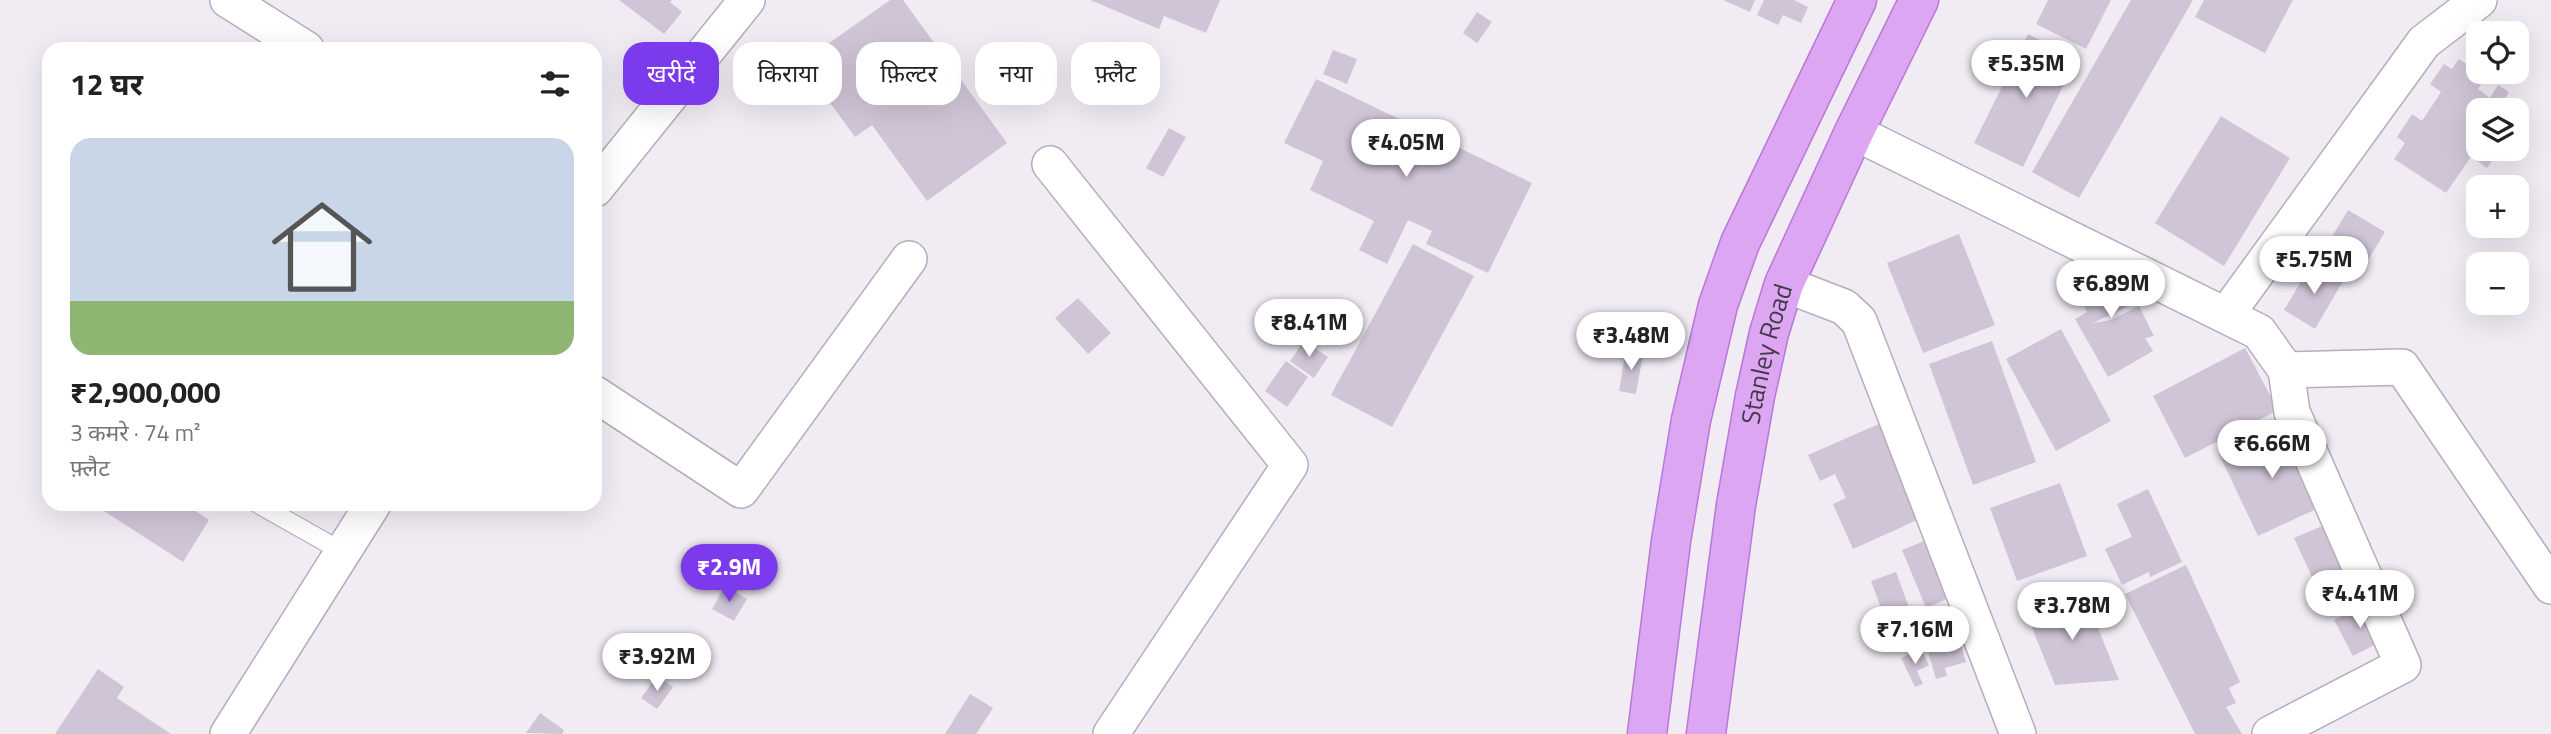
<!DOCTYPE html>
<html lang="hi">
<meta charset="utf-8">
<style>
:root{--surface:#fff;--page:#f2f2f2;--text:#222;--muted:#767676;--accent:#7c3aed}
body{margin:0;font-family:"Titillium Web","Noto Sans Devanagari",sans-serif;background:var(--page);color:var(--text);height:100vh;display:flex;flex-direction:column;font-size:26px;white-space:nowrap}
*{box-sizing:border-box;margin:0}
p{font-size:23px;color:var(--muted)}
.icon{flex:none;width:38px;height:38px;fill:none;stroke:currentColor;stroke-width:2;stroke-linecap:round;stroke-linejoin:round}
.map{position:relative;flex:1;overflow:hidden}
.details{position:absolute;left:42px;top:42px;width:560px;height:469px;display:flex;flex-direction:column;background:var(--surface);border-radius:21px;box-shadow:0 7px 28px #0002}
.details>*{flex:none}
.banner{position:absolute;left:623px;top:42px;width:665px;height:63px;display:flex;gap:14px}
.controls{position:absolute;left:2466px;top:21px;display:grid;gap:14px}
.controls a{display:grid;place-items:center;width:63px;height:63px;border-radius:14px;background:var(--surface);box-shadow:0 7px 28px #0002;font-size:35px}
.price{position:absolute;translate:-50% -60px;padding:0 16px;border-radius:24px;background:#fff;color:#222;font-size:23px;line-height:46px;filter:drop-shadow(0 2px 4px #0008)}
.price::after{content:'';position:absolute;left:50%;top:42px;width:21px;height:16px;margin-left:-10px;background:inherit;clip-path:polygon(0 0,100% 0,50% 100%)}
.price.on{background:var(--accent);color:#fff}
ul{padding:0;list-style:none}
li{display:grid;align-content:center;gap:14px;height:371px;padding:0 28px}
li span{display:grid;place-items:center;height:217px;border-radius:21px;color:#555}
li>.icon{margin-inline-start:auto}
span .icon{width:126px;height:126px;fill:#fffc;stroke-width:1}
li b{font-size:30px}
h2{display:flex;justify-content:space-between;align-items:center;height:84px;padding:0 28px;font-size:30px}
.pill{padding:0 24px;border-radius:21px;background:var(--surface);box-shadow:0 7px 28px #0002;font-size:24px;line-height:63px}
.pill.on{background:var(--accent);color:#fff}
.map>svg:first-child{display:block}
.building{fill:#d0c5d7}
.lines{fill:none;stroke-linecap:round;stroke-linejoin:round}
.service-casing{stroke:#b6acbb;stroke-width:20}
.minor-casing{stroke:#b6acbb;stroke-width:38}
.primary-casing{stroke:#b978d6;stroke-width:41}
.service{stroke:#fff;stroke-width:18}
.minor{stroke:#fff;stroke-width:35}
.primary{stroke:#dca6f2;stroke-width:38}
.labels{text-anchor:middle;stroke-width:7;stroke-linejoin:round;paint-order:stroke}
.street-label{font-size:26px;fill:#423a47;stroke:#fff}
</style>
<div class="map">
<svg width="2551" height="734" viewBox="0 0 2551 734">
<rect width="100%" height="100%" fill="#f1ecf4"/>
<path class="building" d="M619,0h53l-2,2 12,10 -18,22z
M890,0h13l104,143 -80,58 -55,-76 -17,12 -54,-74z
M1090,0h130l-14,33 -42,-17 -5,13z
M1723,0h32l-5,12z
M1764,0h30l14,7 -7,16 -18,-8 -5,10 -21,-10z
M2048,0h63l-25,49 -50,-25z
M2131,0h62l-114,198 -47,-26z
M2204,0h89l-28,53 -70,-36z
M1477,12l15,10 -15,21 -14,-10z
M2028,34l49,24 -54,109 -49,-24z
M1333,50l24,9 -10,25 -24,-10z
M2459,59l27,18 -8,12 12,9 8,-13 11,7 -6,9 2,9h-27v39h22l-13,19 -16,-11 -25,36 -52,-34 11,-16 -8,-6 15,-23 10,7 19,-29 -11,-8 14,-20 8,5z
M1316,79l216,104 -44,90 -62,-29 6,-13 -24,-11 -21,44 -28,-14 15,-29 -64,-31 13,-29 -39,-18z
M2221,116l69,42 -66,108 -69,-43z
M1169,128l17,9 -23,40 -17,-9z
M2348,210l37,22 -29,48 -37,-22z
M1959,234l36,91 -72,28 -36,-90z
M1413,244l61,32 -82,151 -61,-32z
M2110,261l21,44 -38,18 18,-3 28,-14 15,30 -9,2 8,13 -45,26 -33,-58 12,-7 -15,-32z
M2312,263l31,18 -28,48 -31,-19z
M1078,298l33,35 -23,21 -33,-36z
M2061,329l50,92 -55,30 -50,-92z
M1304,341l24,16 -14,21 -24,-17z
M1992,341l44,121 -63,23 -44,-121z
M2245,348l33,62 -93,48 -32,-62z
M1626,349l17,4 -7,41 -17,-3z
M1286,361l22,16 -21,30 -22,-16z
M1881,423l43,94 -71,32 -20,-45 13,-6 -11,-24 -15,7 -12,-26z
M2285,423l40,82 -67,31 -39,-82z
M2060,483l27,73 -70,25 -27,-73z
M2148,489l34,73 -32,15 -1,-5 -27,13 -17,-36 27,-12 -15,-33z
M93,504h92l24,16 -26,42z
M2334,521l32,71 -39,17 -33,-71z
M1924,541l23,58 -21,9 -24,-58z
M2186,565l54,117 -11,6 7,15 -10,4 16,27h-47l-70,-140z
M1896,572l14,38 -25,9 -14,-38z
M725,586l22,13 -13,22 -22,-12z
M2083,591l36,89 -64,5 -29,-72z
M2367,603l19,36 -33,17 -19,-36z
M1959,639l7,23 -21,6 2,8 -11,3 -9,-31z
M1921,649l8,16 -12,6 6,13 -8,3 -14,-29z
M98,669l26,18 -7,11 54,36h-116z
M657,676l16,11 -16,22 -16,-11z
M970,694l23,14 -17,26h-31z
M540,713l24,17 -2,4 -36,-1z"/>
<g class="lines">
<defs>
<path id="service" d="M258,504l85,48"/>
<path id="minor" d="M228,0l78,49
M1854,132l405,200 27,38 6,42 111,253 -133,69
M1050,164l240,301 -179,269
M595,189l152,-189
M1784,284l60,23 15,14 159,413
M2226,315l198,-273 55,-42
M2286,370l116,-3 149,219
M595,394l146,96 168,-231
M228,734l145,-230"/>
<g id="primary">
<path d="M1647,734l24,-193 20,-121 27,-115 22,-62 117,-243"/>
<path id="s1" d="M1706,734l30,-229 19,-109 14,-63 15,-49 70,-152 65,-132"/>
</g>
</defs>
<use href="#service" class="service-casing"/>
<use href="#minor" class="minor-casing"/>
<use href="#primary" class="primary-casing"/>
<use href="#service" class="service"/>
<use href="#minor" class="minor"/>
<use href="#primary" class="primary"/>
</g>
<g class="labels">
<g class="street-label">
<text dy="9" stroke="none"><textPath href="#s1" startOffset="385">Stanley Road</textPath></text>
</g>
</g>
</svg>
<div class="controls">
<a><svg class="icon" aria-label="locate" viewBox="0 0 24 24"><circle cx="12" cy="12" r="6"/><path d="M12 2v4M12 18v4M2 12h4M18 12h4"/></svg></a>
<a><svg class="icon" aria-label="layers" viewBox="0 0 24 24"><path d="M12 4l9 5-9 5-9-5zM3 14l9 5 9-5"/></svg></a>
<a>+</a>
<a>−</a>
</div>
<b class="price" style="left:2026px;top:100px">₹5.35M</b>
<b class="price" style="left:1406px;top:179px">₹4.05M</b>
<b class="price" style="left:2314px;top:296px">₹5.75M</b>
<b class="price" style="left:2111px;top:320px">₹6.89M</b>
<b class="price" style="left:1309px;top:359px">₹8.41M</b>
<b class="price" style="left:1631px;top:372px">₹3.48M</b>
<b class="price" style="left:2272px;top:480px">₹6.66M</b>
<b class="price on" style="left:729px;top:604px">₹2.9M</b>
<b class="price" style="left:2360px;top:630px">₹4.41M</b>
<b class="price" style="left:2072px;top:642px">₹3.78M</b>
<b class="price" style="left:1915px;top:666px">₹7.16M</b>
<b class="price" style="left:657px;top:693px">₹3.92M</b>
<div class="banner">
<a class="pill on">खरीदें</a>
<a class="pill">किराया</a>
<a class="pill">फ़िल्टर</a>
<a class="pill">नया</a>
<a class="pill">फ़्लैट</a>
</div>
<section class="details">
<h2>12 घर<svg class="icon" aria-label="filters" viewBox="0 0 24 24"><path d="M4 7h16M4 17h16"/><circle cx="9" cy="7" r="2"/><circle cx="15" cy="17" r="2"/></svg></h2>
<ul>
<li><span style="background:linear-gradient(#c9d6e8 75%,#8fb573 0)"><svg class="icon" aria-label="home" viewBox="0 0 24 24"><path d="M3 11l9-7 9 7M6 9v11h12V9"/></svg></span><div><b>₹2,900,000</b><p>3 कमरे · 74 m²</p><p>फ़्लैट</p></div></li>
</ul>
</section>
</div>
